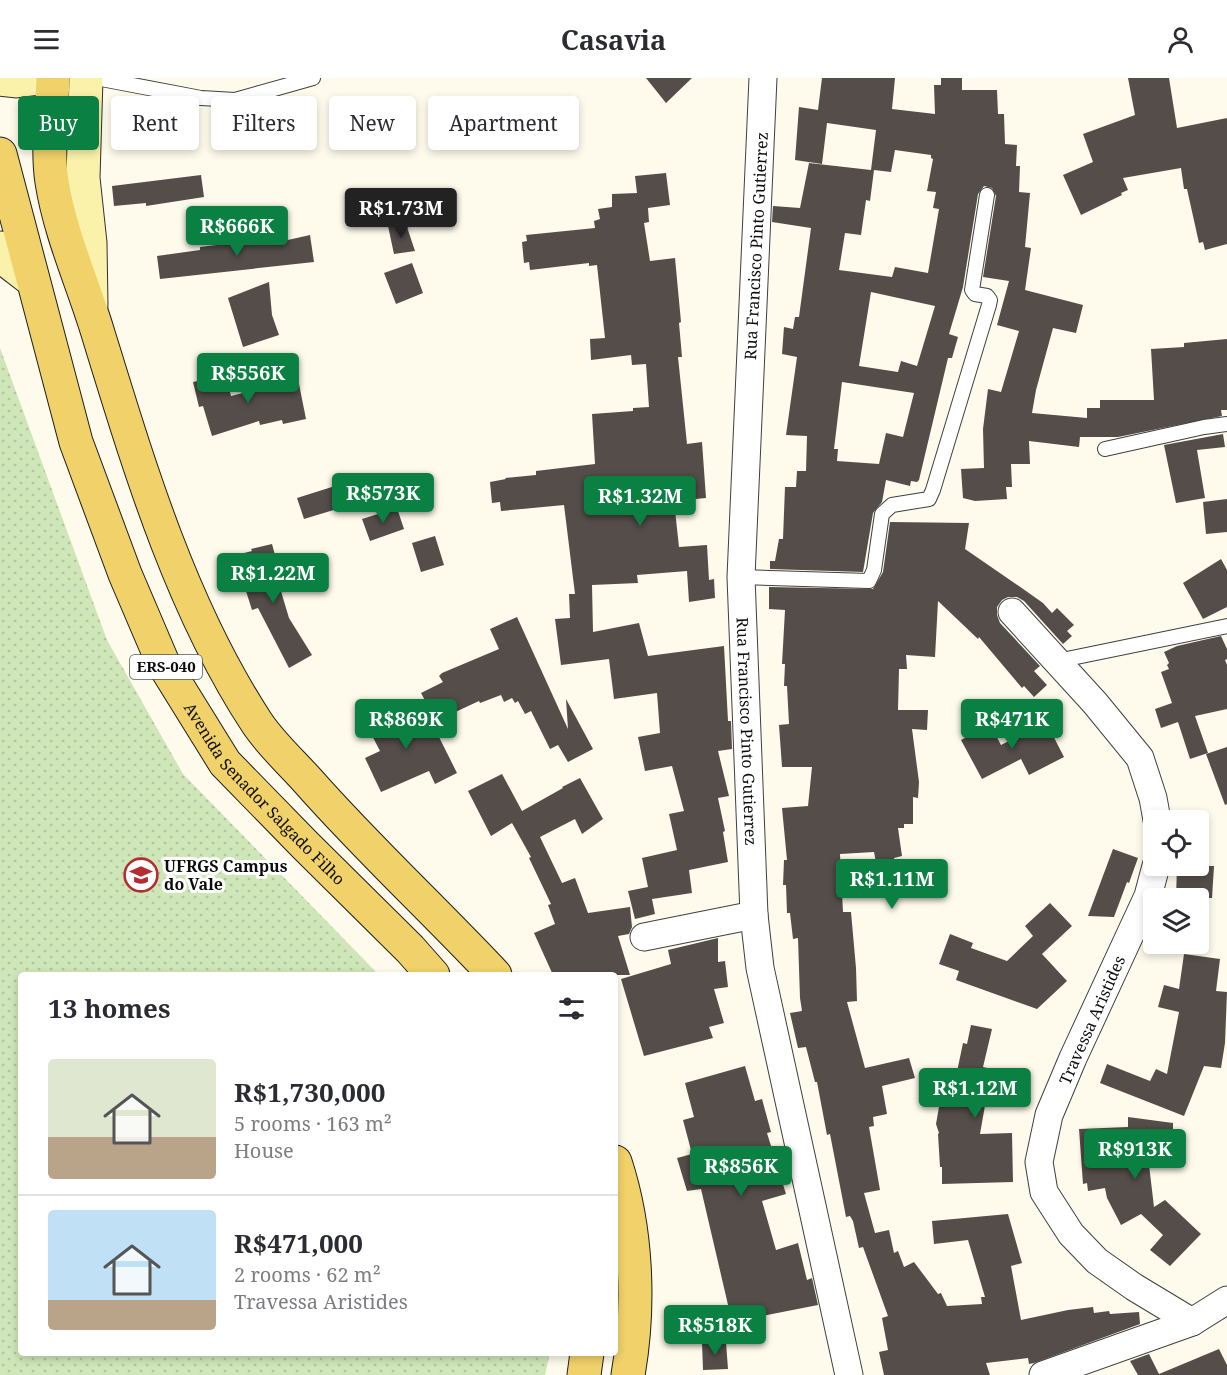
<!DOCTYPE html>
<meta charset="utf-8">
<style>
:root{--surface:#fff;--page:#f2f2f3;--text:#2b2b33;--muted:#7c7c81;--line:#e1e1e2;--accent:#0b8043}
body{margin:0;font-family:"Noto Serif",serif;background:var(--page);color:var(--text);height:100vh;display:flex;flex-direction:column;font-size:22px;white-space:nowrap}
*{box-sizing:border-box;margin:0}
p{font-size:20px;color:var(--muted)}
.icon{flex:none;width:33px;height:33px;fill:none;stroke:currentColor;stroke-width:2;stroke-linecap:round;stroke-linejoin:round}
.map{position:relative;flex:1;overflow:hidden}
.details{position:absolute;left:18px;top:894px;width:600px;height:384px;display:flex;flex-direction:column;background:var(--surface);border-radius:6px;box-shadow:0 3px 9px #0003}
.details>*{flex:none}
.top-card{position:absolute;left:18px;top:18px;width:600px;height:54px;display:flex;gap:12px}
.buttons{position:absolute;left:1143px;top:732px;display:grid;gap:12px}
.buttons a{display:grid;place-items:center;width:66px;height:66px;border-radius:6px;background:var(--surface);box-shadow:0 3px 9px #0003;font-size:30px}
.price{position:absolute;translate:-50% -51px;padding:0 14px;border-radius:6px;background:var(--accent);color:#fff;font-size:20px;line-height:39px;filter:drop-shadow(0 2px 3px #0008)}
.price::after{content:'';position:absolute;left:50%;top:36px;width:18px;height:14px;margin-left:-9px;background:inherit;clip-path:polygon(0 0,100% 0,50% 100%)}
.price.current{background:#222;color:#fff}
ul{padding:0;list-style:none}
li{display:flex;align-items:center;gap:18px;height:150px;padding:0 30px}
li+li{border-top:2px solid var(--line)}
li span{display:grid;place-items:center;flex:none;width:168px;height:120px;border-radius:6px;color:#555}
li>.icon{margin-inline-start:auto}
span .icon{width:72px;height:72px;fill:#fffc;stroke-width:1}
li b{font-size:26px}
h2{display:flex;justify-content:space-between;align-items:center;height:72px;padding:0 30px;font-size:26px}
.pill{padding:0 21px;border-radius:6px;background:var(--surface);box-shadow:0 3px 9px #0003;font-size:21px;line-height:54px}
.pill.current{background:var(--accent);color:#fff}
header{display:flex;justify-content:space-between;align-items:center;height:78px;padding:0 30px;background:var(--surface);font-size:27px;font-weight:700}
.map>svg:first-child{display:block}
.grass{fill:url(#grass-dots)}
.building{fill:#544d49;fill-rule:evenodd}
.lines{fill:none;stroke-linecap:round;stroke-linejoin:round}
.service-casing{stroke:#3f3f3f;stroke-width:16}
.minor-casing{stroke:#3f3f3f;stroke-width:29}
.secondary-casing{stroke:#2e2e2e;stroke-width:35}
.primary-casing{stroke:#1d1d1d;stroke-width:35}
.service{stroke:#fff;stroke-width:14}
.minor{stroke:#fff;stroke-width:27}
.secondary{stroke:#faf2ab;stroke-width:33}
.primary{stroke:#f0d16a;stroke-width:33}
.labels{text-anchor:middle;stroke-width:6;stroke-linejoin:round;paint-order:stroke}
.shield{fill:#fff;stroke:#555;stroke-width:1.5}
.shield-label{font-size:15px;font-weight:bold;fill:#0c0c0c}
.street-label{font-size:16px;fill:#0c0c0c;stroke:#fff}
.poi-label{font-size:16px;font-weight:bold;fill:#0c0c0c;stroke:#fff;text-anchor:start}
</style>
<header><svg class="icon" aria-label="menu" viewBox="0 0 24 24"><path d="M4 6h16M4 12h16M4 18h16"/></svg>Casavia<svg class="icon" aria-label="person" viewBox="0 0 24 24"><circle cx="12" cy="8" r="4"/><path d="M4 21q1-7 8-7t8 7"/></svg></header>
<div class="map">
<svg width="1227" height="1297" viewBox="0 0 1227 1297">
<defs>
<pattern id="grass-dots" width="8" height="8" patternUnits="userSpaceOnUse" patternTransform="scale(1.5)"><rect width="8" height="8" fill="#cfe6b8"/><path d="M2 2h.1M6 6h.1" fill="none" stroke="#b1c49d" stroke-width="1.8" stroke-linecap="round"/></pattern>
</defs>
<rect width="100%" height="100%" fill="#fefbec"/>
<path class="grass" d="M0,270l107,292 76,134 196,201h-358v378h529l-5,22h-545z"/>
<path class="building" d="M646,0h46l-26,25z
M822,0h73l-3,31 43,5 -1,-29h7v-7h21v12h35l1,24h6l1,30 12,1 -1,21h4l-1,26 11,1 -5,54 6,1 -6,42 58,15 -7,28 -23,-5 -17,62 -4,23 55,5v-10h13v-8h54l-3,-51 33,-2v-4l43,-4v71h-6l1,6 -104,21h-38l-1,10 -50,-6 1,23h-19l1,23h-6l1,12 -32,2 -12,-3 -2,-29 23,-1 -1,-39 5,-40 13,3 18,-61 -22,-6 12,-44 -26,-4 13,-81 -4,-8 -8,-2 -6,8 -15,93 -14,47 9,3 -6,21h-4l-29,122 -2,2 -6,-1 -1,5 -24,-6 -4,22 -9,11 -10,59 -93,-3v-8h5l4,-22h4l2,-52h11l1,-16h9l1,-35 -21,-1 11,-78 -15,-3 2,-27 9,2 2,-12h4l12,-89 -39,-6 1,-16 27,2 9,-45 62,7 5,-40 -49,-7 -5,41 -27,-4 4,-53 19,3zM895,72l36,5v3l2,1 -6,32 9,1 -3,16 6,1 -11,64 -33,-6 -3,10 -53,-7 6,-37 16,2 5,-35 4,1 4,-31 17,2zM871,214l64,14 -18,60 -16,-5 -3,11 -39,-6zM842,304l72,11 -11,44 -17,-4 -7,31 -42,-3 1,-12h-4z
M1128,0h41l8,50 50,-10v126l-22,6 -2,-8 -4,1 -12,-54h-3l-3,-21 -58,10 5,12 -7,3 1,2 -41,20 -18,-40 30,-13 -10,-28 52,-19z
M666,95l4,32 -22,3 1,14 -5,1 6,38 25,-3 6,64 -2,1 3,34h-4l9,87 15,-2 4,56 -32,3 5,46 28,-2 2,35 5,-1 1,19 -26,4 -2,-31 -50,4 1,8 -46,2 1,47 46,-9 9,33 76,-10 4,75h3l1,28 -14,2 11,45 -11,2 7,33 -2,1 5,30 -39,8 3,23 -40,6 3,15 -20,5 -7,-28 20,-4 -6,-29 35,-8 -8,-36 15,-3 -12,-45 -27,5 -7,-34 22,-4 -3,-40 -43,6 -5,-40 -48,6 -6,-46 15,-1 -1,-24h6l-11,-89 -63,6 -1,-9 -8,1 -2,-21 16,-3 -1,-1 31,-3v-4l59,-7 -3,-50 41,-3v-3l16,-1 -3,-43 -14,1 -1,-10 -40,5 -1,-21 15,-1 -8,-73 -8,1v-3l-59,7 -1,-8 -5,1 -2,-21 5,-1 -1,-6 69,-7 -1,-7 6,-2 -2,-10 14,-2v-13l25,-1 -2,-17z
M201,97l3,22 -58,9v-3l-32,3 -2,-20z
M406,146l9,27 -21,3 -6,-28z
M310,157l4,27 -154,17 -3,-23 43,-6v-3l42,-5 37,-4v4z
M412,185l11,30 -27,11 -12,-31z
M269,204l3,33 7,20 -36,12 -15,-49z
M226,297l5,21 67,-17 8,40 -23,5 -1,-4 -22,5 -1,-4 -47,15 -9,-30 -4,1 -6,-25z
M1223,356l2,13 -28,3 8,48 -29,5 -12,-58z
M354,402l6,22 -56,17 -7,-21z
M1227,421v33l-21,2 -3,-32z
M397,430l7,21 -34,12 -8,-22z
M890,444l79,1 -4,26 61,42 17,12 9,10 5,-5 17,17 -7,6 5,5 -9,8 -39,-43 -7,-4h-9l-6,3 -5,7v8l3,8 40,43 -6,5 13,14 -13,12 -10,-11 -2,2 -43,-51 -1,2 -40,-38 -3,56 -29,-2 1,14h-8l-1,41h30l-1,20 -15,-1 7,53 -1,16 -5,-1v27h-9v4h-6l4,28 -8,2 1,7 -18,3 -3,-16 -34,2 3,58h8l5,56 1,33 -10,1 18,66 44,-10 6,20 -33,8 5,28 -14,3 1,9 -5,1 11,63 -16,3 11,40 14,-3 5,23 4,-2 6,16 10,-5 24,32 3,-1 6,13 35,-2 -1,-7h4l-17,-57 -34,4 -2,-23 76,-7 14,49 -11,3 10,54 47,-10 25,-3 1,6 15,-2 1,3 29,-2 1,12 -106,39 -5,1 -1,-6 -42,5 4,12h-106l-5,-23 9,-2 -6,-32 6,-2 -25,-69 -4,1 -6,-27 -3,-5 -4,1 -16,-83 -3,1 -10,-53h-2l-9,-35 -8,1 -8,-35 12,-2 -2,-13 -2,-60 -5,1 -3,-26h-3l-1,-28h-3l1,-25h3l-5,-52 26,-2 4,-39h-30l-3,-42 10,-1 -2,-38h-3l1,-22h-3l3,-54 -16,-1v-22l104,2 10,-17z
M435,458l9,29 -23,7 -9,-29z
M272,466l6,22 -4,2 15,50 23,37 -23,13 -31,-60 -6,2 -7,-22 8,-2 -9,-33 8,-2 -1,-2z
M1221,481l6,11v37l-24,12 -20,-36z
M517,539l51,112 -2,-30 27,50 -25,13 -10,-17 -8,4 -19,-38 -6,3 -7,-13 -3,2 -3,-5 -8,4 -3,-7 -21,8 -1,-2 -43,20 -15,-28 22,-11 -4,-6 3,-3 57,-24 -9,-20z
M1221,558l6,13v10l-2,1 2,5v44l-32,7 13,37 -18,6 -12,-37 -17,6 -6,-19 17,-6 -11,-31 8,-3 -2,-4 2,-2 -5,-11 13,-6z
M384,629l9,17 32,-15 32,64 -22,11 -6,-13 -48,21 -16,-34 15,-7 -17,-33z
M1046,644l18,35 -35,18 -8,-16 -39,20 -21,-39 29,-16 11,21z
M1227,669v57l-2,1 -19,-51z
M502,696l20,37 41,-23 -1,-1 18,-9 23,41 -21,15 -7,-15 -35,18 22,46 13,-5 13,35 42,-6 2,20 -3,7 -11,2 12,39h-77l-19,-42 21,-9 -7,-19 3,-1 -22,-46 2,-1 -19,-34 -21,13 -23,-45z
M1113,771l25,9 -9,25 -2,-1 -13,35 -26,-1z
M1177,788h37l-2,32h-36z
M1050,825l22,23 -30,28 25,27 -30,28 -81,-29 3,-9 -20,-7 11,-30 23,9 -2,5 36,13 26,-25 -8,-10z
M718,860v24l7,-1 3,26 -14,2 10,34 -15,4 4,11 -69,18 -23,-77 50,-15 -3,-14z
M1184,876l36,5 -4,32 11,1 -2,51 -4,25 -17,-2 -20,50 -84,-33 7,-19 43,17 6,-12 11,5 12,-62 -21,-5 6,-22 15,4z
M971,947l21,4 -9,38 39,9 -5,24 -30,-6 -7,40 32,-1 1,49 -71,2v-17h-2l-2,-33 1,-1 -3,-9 7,-40 11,2 9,-43 4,1z
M745,988l10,35 7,-2 9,33 -4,1 19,61 -24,7 14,49 22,-7 9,37 5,-2 6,27 -86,17 -31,-133 -14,2 -10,-33 15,-4 -9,-34 11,-3 -9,-34z
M1128,1039l45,6v24l-26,1 7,59 11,-7 36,34 -31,32 -20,-16 13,-15 -22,-21 -20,11 -14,-27 -2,-10 -17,3 -1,-8 -4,1 -4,-55 49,-2z
M726,1264l2,27 -25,1 -1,-27z
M1219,1271l8,16v10h-89l-8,-14 19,-7 10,20z"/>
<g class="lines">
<defs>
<path id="service" d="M96,0l105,20 34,2 78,-22
M1105,371l99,-22 23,-3
M741,499l128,4 5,-11 8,-56 10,-9 37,-6 4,-9 56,-185 1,-5 -3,-4 -12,-2 -3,-4 15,-95
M1057,583l170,-35"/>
<g id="minor">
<path id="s1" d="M763,0l-22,499 13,338 6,53 89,407"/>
<path d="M1012,534l83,91 45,55 13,40 4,22"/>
<path d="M1156,788l-8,30 -75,162 -24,57 -10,47 5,30 27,42 26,27 37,26 58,35"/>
<path d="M644,859l110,-22"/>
<path d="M1043,1297l149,-53 35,-22"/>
</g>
<path id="secondary" d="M86,0l-3,100 7,65 1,62
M0,1l16,2 24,-3
M0,170l10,15 22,17"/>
<g id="primary">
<path d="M53,0c-1,32 -6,73 -1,104 8,51 30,99 45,148 41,133 83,276 160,393 14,21 34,39 51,58 59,67 126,129 187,194"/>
<path id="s2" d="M0,76l76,288 49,132 38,89 62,100 80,82 105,104 23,26"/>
<path d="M615,1084c22,67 25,144 13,213"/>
<path d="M584,1297l3,-22"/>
</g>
</defs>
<use href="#service" class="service-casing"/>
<use href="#minor" class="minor-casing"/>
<use href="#secondary" class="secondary-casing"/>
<use href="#primary" class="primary-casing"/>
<use href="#service" class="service"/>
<use href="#minor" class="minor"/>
<use href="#secondary" class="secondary"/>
<use href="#primary" class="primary"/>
</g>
<defs>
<symbol id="university-ring" viewBox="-11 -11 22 22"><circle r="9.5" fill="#fff" stroke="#b32d31" stroke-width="1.5"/><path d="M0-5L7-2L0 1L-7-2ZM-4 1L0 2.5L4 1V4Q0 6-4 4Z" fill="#b32d31"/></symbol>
</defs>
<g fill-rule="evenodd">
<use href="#university-ring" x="122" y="778" width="38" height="38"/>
</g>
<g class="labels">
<rect class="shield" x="130" y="577" width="72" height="24" rx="4.5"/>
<g class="shield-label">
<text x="166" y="594">ERS-040</text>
</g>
<g class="street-label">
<text transform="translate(756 168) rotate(-87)" y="6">Rua Francisco Pinto Gutierrez</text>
<text dy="6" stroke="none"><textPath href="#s1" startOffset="654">Rua Francisco Pinto Gutierrez</textPath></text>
<text dy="6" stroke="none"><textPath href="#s2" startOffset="702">Avenida Senador Salgado Filho</textPath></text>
<text transform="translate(1092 942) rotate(-66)" y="6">Travessa Aristides</text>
</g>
<g class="poi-label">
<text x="164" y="794">UFRGS Campus<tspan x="164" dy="18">do Vale</tspan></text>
</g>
</g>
</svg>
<div class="buttons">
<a><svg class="icon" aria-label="locate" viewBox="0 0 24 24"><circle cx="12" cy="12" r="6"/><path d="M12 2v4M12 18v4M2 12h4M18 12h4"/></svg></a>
<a><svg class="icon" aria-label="layers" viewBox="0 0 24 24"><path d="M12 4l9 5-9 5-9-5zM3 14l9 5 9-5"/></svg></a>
</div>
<b class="price current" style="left:401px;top:161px">R$1.73M</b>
<b class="price" style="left:237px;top:179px">R$666K</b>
<b class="price" style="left:248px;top:326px">R$556K</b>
<b class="price" style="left:383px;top:446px">R$573K</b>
<b class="price" style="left:640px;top:449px">R$1.32M</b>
<b class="price" style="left:273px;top:526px">R$1.22M</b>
<b class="price" style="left:406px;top:672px">R$869K</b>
<b class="price" style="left:1012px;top:672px">R$471K</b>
<b class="price" style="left:892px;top:832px">R$1.11M</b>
<b class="price" style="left:975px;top:1041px">R$1.12M</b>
<b class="price" style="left:1135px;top:1102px">R$913K</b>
<b class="price" style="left:741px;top:1119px">R$856K</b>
<b class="price" style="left:715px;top:1278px">R$518K</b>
<div class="top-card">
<a class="pill current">Buy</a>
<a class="pill">Rent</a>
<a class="pill">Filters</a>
<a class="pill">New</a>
<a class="pill">Apartment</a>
</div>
<section class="details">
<h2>13 homes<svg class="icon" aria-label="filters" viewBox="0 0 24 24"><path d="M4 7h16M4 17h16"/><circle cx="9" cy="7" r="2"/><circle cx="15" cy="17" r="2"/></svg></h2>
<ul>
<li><span style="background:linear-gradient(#dfe7d0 65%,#b9a48a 0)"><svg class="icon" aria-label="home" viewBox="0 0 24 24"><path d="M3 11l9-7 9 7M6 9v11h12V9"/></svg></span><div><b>R$1,730,000</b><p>5 rooms · 163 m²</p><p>House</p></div></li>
<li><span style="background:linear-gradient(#bfe0f5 75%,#b9a48a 0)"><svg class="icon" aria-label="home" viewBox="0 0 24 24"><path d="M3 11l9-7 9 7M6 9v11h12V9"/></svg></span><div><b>R$471,000</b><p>2 rooms · 62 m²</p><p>Travessa Aristides</p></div></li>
</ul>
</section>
</div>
